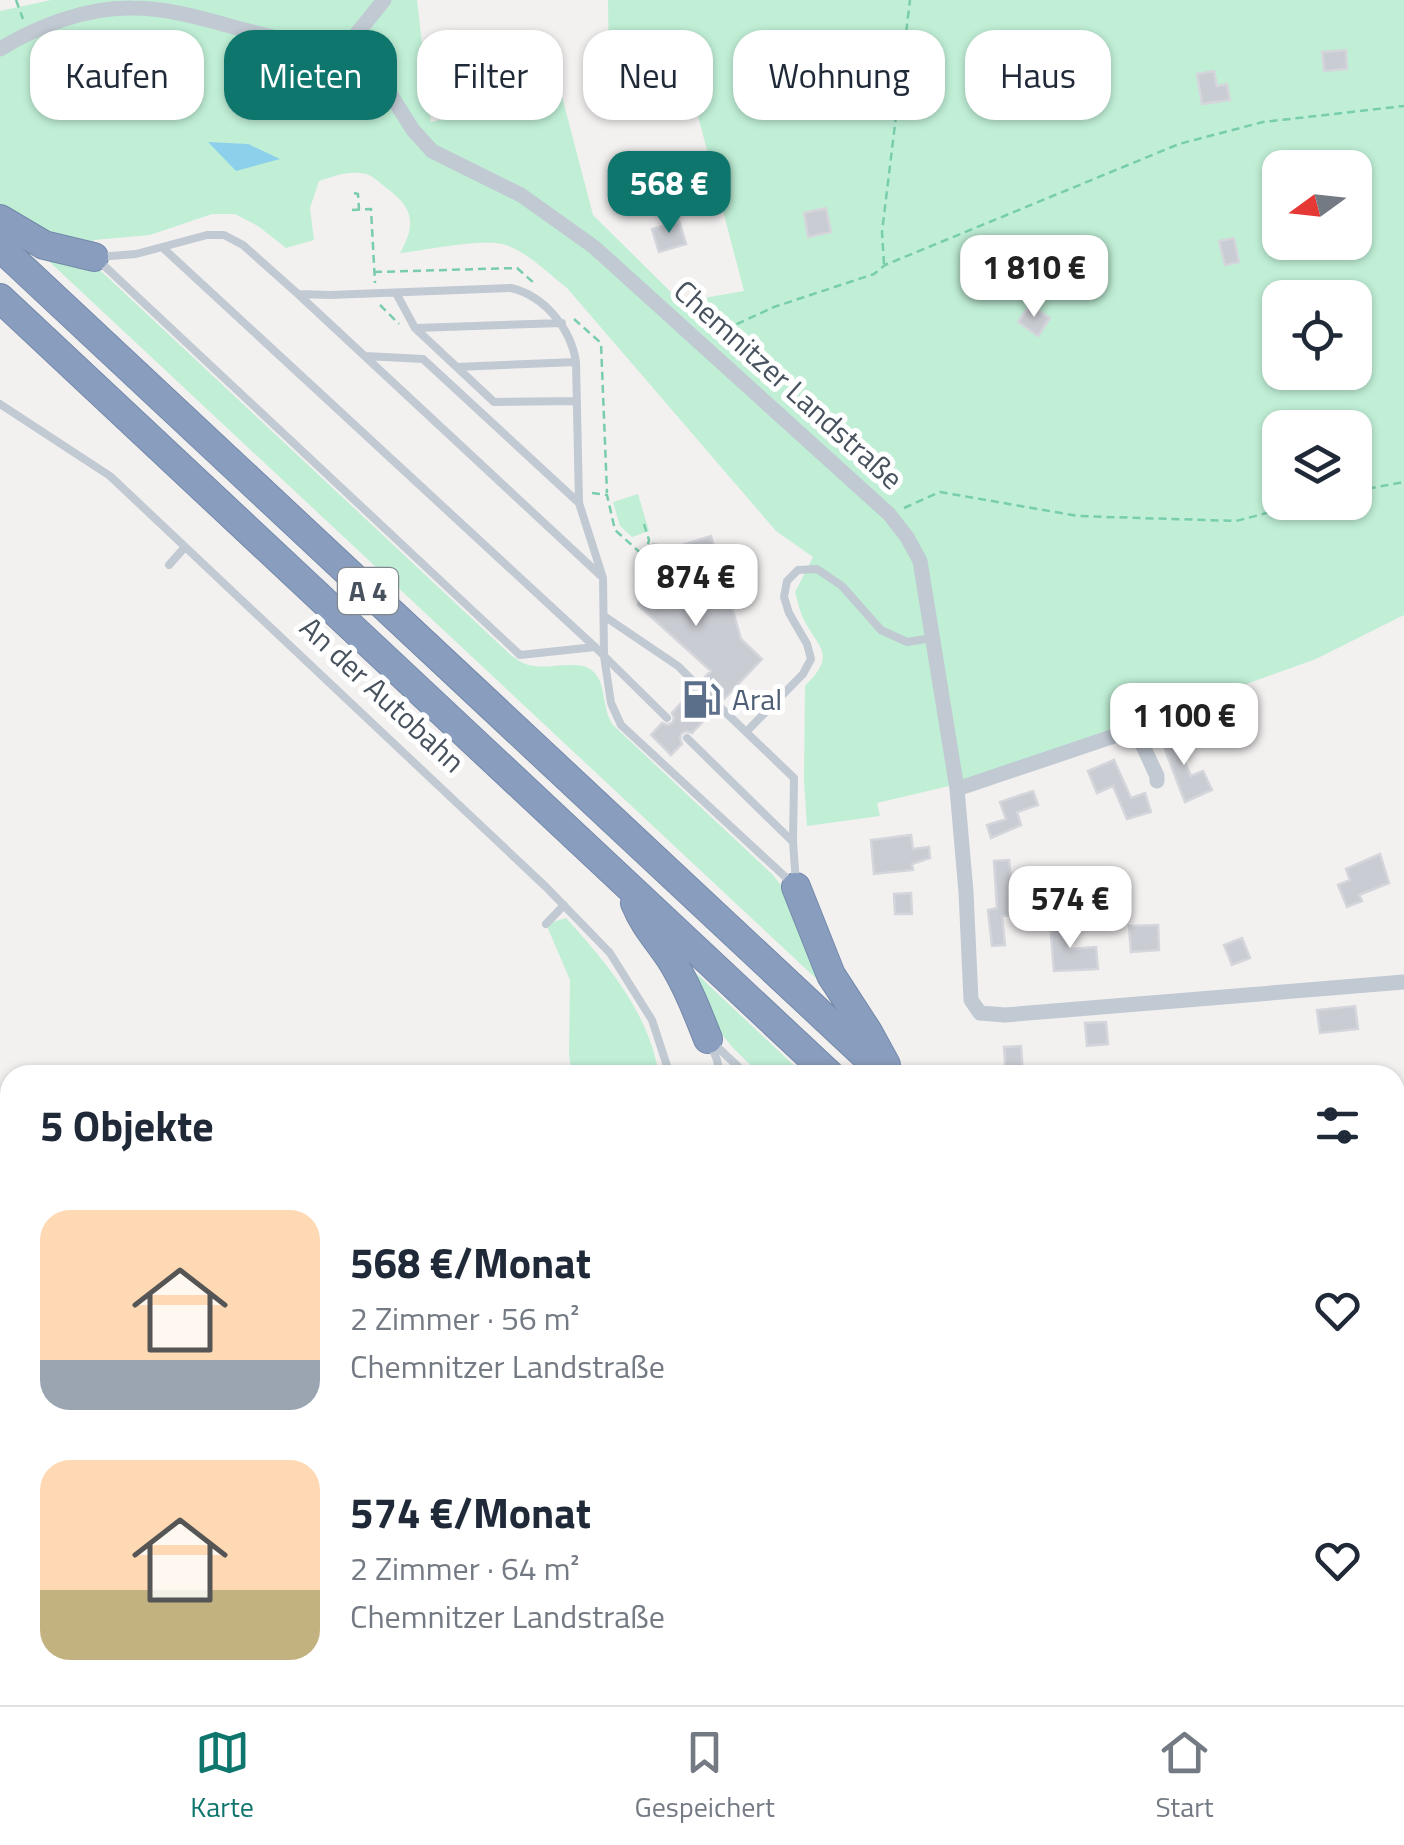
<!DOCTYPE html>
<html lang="de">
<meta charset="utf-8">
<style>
:root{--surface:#fff;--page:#f6f6f7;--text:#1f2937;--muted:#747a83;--line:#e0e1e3;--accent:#0f766e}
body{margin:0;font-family:"Titillium Web",sans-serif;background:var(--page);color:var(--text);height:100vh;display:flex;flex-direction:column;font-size:38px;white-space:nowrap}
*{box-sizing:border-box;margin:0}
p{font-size:32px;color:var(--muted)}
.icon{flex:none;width:55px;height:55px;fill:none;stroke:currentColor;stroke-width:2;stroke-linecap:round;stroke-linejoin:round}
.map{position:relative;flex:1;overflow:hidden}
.panel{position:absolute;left:0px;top:1065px;width:1405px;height:640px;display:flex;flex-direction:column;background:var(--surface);border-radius:30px 30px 0 0;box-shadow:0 2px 8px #0004}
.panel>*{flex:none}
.top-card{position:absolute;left:30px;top:30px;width:1345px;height:90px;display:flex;gap:20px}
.needle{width:65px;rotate:255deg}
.tools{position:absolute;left:1262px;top:150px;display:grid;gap:20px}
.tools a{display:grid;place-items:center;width:110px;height:110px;border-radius:20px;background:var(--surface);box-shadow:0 2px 8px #0004;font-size:50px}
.price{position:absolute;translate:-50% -85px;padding:0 22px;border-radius:20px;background:#fff;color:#222;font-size:32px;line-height:65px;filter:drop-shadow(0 2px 5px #0008)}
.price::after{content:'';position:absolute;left:50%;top:60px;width:30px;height:22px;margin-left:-15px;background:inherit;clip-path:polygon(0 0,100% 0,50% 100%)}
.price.current{background:var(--accent);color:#fff}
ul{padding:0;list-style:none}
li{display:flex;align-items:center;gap:30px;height:250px;padding:0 40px}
li span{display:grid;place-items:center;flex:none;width:280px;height:200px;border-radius:30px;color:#555}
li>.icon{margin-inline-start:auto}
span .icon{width:120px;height:120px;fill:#fffc;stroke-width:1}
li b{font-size:42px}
h2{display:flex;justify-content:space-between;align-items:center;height:120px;padding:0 40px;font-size:42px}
.chip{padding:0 35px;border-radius:30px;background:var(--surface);box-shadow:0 2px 8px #0004;font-size:35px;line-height:90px}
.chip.current{background:var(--accent);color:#fff}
.tabs{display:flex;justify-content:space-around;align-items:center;height:140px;border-top:2px solid var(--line);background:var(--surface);font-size:28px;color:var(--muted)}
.tabs a{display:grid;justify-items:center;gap:5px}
.tabs .current{color:var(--accent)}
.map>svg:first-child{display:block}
.green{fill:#c0efd6;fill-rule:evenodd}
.water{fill:#8dd0ec}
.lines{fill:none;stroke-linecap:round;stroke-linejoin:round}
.stream{stroke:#8dd0ec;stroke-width:5}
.building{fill:#caccd3;stroke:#d4d6dc;stroke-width:2.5}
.motorway-casing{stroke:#7489aa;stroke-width:30}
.path{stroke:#78cdaa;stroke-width:2.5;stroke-dasharray:8 5;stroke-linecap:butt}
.service{stroke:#c1c9d2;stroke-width:8}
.minor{stroke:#c1c9d2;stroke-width:15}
.motorway{stroke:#899ebe;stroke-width:28}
.labels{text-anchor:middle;stroke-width:10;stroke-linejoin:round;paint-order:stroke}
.shield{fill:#fff;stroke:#7f868e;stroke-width:2.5}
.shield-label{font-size:28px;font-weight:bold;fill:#48525e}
.street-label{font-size:30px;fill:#48525e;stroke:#fff}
.service-label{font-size:30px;fill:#4e5e75;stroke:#fff;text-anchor:start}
</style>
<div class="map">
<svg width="1404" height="1705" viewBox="0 0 1404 1705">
<rect width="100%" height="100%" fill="#f3f0f0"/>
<path class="green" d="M51,0h366l14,122 129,-33 33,126 88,87 63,-11 -62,-236 -73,21 -1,-76h796v615l-88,44 -156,56 -25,6 -169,61 -89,21 3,13 -73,10 -3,-45 1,-95c33,-33 13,-37 -3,-70 -3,-8 -5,-17 -7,-24l18,-35 -37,-26 -209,-243c-17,-13 -44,-40 -65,-44 -24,-5 -76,6 -102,9 17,-30 13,-46 -15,-66 -6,-5 -12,-11 -19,-13 -17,-4 -32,2 -47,7l-9,27 4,32 -28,8 -28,-22 -23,-12h-23l-62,21 -56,5 -6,12 -88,-40v-201zM1280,168h75v74h-75zM1280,298h75v74h-75zM1280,428h75v74h-75z
M39,252l51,11 11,8 411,385c7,5 13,9 22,10 17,3 48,-8 61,7 11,12 7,36 18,52l159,149 17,21 49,104z
M638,494l11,37 -17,6 -12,-11 -7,-24z
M566,918c41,45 83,95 93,157h-87l-3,-20 1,-75 -24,-56z
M692,974h5l107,101h-43l-27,-26 -19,-23z
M434,1695h240l-42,10h-201z"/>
<path class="water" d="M208,142l40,2 32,15 -44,12z"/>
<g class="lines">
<path class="stream" d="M471,1705l2,-10"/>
</g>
<path class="building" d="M1346,50l1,19 -23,2 -2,-19z
M1214,71l3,15 10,-2 3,16 -28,4 -5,-30z
M826,208l5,24 -23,5 -4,-24z
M679,221l7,23 -27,8 -7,-23z
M1234,238l5,24 -14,3 -6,-24z
M1030,305l20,13 -12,18 -20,-14z
M711,536l8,29 -8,3 7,12 1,15 9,-2 13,46 21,20 -39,41 -6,-2 -5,3 -1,5 2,5 -21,22 -6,-2 -5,3 -1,5 2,5 -11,11 -20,-20 11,-12 6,2 5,-3 1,-5 -2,-4 20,-22 6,1 5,-2 -1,-10 9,-9 -73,-66 15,-61 20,4z
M1183,730l7,19 -9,4 10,23 12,-5 9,19 -27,12 -24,-63z
M1114,760l17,38 14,-5 6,19 -24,7 -14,-33 -16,7 -9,-22z
M1033,791l5,14 -21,7 4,13 -30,13 -4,-13 19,-6 -6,-17z
M911,835l2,14 16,-2 1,11 -18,6 1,6 -39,4 -3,-34z
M1380,854l9,29 -30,12 3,6 -15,6 -9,-22 12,-5 -4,-11z
M1009,860l6,55 -13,1 3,29 -13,1 -4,-36 9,-2 -3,-47z
M911,893l1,21h-17l-1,-20z
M1068,921l2,28 26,-2 2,22 -44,2 -4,-48z
M1158,925l1,25 -28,2 -2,-26z
M1242,938l8,20 -18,7 -8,-20z
M1355,1006l3,23 -38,4 -3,-23z
M1106,1022l2,22 -21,2 -2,-23z
M1021,1046l2,29h-17l-2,-28z"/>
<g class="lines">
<defs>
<path id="motorway" d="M0,219l44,26 50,12
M0,247l886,828
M0,298l830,777
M796,887l35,88 37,57 18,33
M635,903c10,24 21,34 35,55 16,25 27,53 38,81
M1395,1546l9,8
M1395,1597l9,7"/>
</defs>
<use href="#motorway" class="motorway-casing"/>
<path class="path" d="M16,0l7,19
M354,193l4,1 1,15
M352,210l19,-1 4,74
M884,264l-2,-32 28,-232
M374,272l143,-4 17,15
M380,305l19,19
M574,319l27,24 6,150
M713,335l61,-28 100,-33 11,-9 294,-121 84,-22 141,-16
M1355,491l49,-9
M592,493l15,2 8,35 30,27 -9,34 5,4
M904,508l36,-16 138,24 158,5 73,-19
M644,524l5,16 -4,16
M1395,1126l9,1
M1395,1368l9,2
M988,1695l1,10
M1095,1695l2,10"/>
<path class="service" d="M163,248l432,399 72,71
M98,257l38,-3 71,-19h17l19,10 55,49 32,1 181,-7c34,8 60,41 65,74l3,141 24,75 1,78 7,47 10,22 172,159
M98,260l422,395 75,-8
M396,293l19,35 79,74 83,-1
M299,295l301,280
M416,328l146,-5
M365,356l58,3 156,144
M457,367l119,-5
M0,404l110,72 436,411 64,66 42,67 18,55
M169,565l16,-18
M604,616l74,50 19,19
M718,705l76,73 -1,64
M746,732l57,-58 8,-15 -4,-15 -18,-31 -5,-16 3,-16 11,-11 19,-1 25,17 39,44 26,12 25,-4
M687,738l106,104 3,41
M546,924l18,-19
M712,1042l35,33
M710,1043l7,17 3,15
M1395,1680l9,8
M883,1695l10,10
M1243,1695l1,10
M1252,1695l11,10
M1328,1695l10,10"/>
<path class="minor" d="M354,37l30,-37
M0,49c38,-23 87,-42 132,-41 50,0 97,20 145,30 26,5 52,2 77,-1l59,93 19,21 89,44 73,52 295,267 18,23 13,24 37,228 9,103 5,108 9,13 25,2 399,-33
M957,789l178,-60 22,47v5"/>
<use href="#motorway" class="motorway"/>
</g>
<defs>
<symbol id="fuel-bare" viewBox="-9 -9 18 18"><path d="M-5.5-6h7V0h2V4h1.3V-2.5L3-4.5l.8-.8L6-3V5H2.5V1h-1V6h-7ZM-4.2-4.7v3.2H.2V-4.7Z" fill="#5c6f8a" stroke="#fff" stroke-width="2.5" paint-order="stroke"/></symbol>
</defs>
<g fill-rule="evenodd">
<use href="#fuel-bare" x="674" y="672" width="55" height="55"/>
</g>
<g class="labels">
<rect class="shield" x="338" y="568" width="60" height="46" rx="8"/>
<g class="shield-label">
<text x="368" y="601">A 4</text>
</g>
<g class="street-label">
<text transform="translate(788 385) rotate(42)" y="10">Chemnitzer Landstraße</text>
<text transform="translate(382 695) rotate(43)" y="10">An der Autobahn</text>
</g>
<g class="service-label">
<text x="732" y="710">Aral</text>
</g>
</g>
</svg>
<div class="tools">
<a><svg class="needle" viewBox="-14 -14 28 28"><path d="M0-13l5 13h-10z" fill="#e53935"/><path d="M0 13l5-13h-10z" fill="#747a83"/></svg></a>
<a><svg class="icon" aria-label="locate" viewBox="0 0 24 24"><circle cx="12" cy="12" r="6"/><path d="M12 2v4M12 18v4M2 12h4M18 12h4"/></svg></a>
<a><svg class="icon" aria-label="layers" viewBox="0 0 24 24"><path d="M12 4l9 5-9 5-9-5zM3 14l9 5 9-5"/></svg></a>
</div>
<b class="price current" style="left:669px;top:236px">568 €</b>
<b class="price" style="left:1034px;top:320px">1 810 €</b>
<b class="price" style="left:696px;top:629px">874 €</b>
<b class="price" style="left:1184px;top:768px">1 100 €</b>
<b class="price" style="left:1070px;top:951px">574 €</b>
<div class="top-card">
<a class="chip">Kaufen</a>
<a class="chip current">Mieten</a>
<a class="chip">Filter</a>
<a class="chip">Neu</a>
<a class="chip">Wohnung</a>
<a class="chip">Haus</a>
</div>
<section class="panel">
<h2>5 Objekte<svg class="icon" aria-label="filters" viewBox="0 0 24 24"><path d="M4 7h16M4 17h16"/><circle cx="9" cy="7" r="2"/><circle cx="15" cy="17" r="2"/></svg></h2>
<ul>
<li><span style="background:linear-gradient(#ffd9b3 75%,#9aa5b1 0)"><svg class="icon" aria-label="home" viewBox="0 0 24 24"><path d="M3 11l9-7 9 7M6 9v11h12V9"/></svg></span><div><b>568 €/Monat</b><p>2 Zimmer · 56 m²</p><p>Chemnitzer Landstraße</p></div><svg class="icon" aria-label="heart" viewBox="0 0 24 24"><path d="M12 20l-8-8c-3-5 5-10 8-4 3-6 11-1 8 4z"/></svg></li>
<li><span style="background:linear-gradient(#ffd9b3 65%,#c2b280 0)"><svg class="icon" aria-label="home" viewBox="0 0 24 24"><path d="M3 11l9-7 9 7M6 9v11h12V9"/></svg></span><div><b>574 €/Monat</b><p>2 Zimmer · 64 m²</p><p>Chemnitzer Landstraße</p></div><svg class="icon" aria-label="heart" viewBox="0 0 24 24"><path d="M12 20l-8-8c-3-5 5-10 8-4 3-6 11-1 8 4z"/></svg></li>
</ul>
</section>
</div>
<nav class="tabs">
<a class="current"><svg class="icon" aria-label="map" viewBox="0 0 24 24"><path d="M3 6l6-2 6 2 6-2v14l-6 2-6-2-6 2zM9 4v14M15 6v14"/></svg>Karte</a>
<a><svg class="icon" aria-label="saved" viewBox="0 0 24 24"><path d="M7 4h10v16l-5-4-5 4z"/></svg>Gespeichert</a>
<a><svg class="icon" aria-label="home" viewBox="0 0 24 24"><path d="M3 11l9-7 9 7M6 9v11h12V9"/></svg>Start</a>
</nav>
